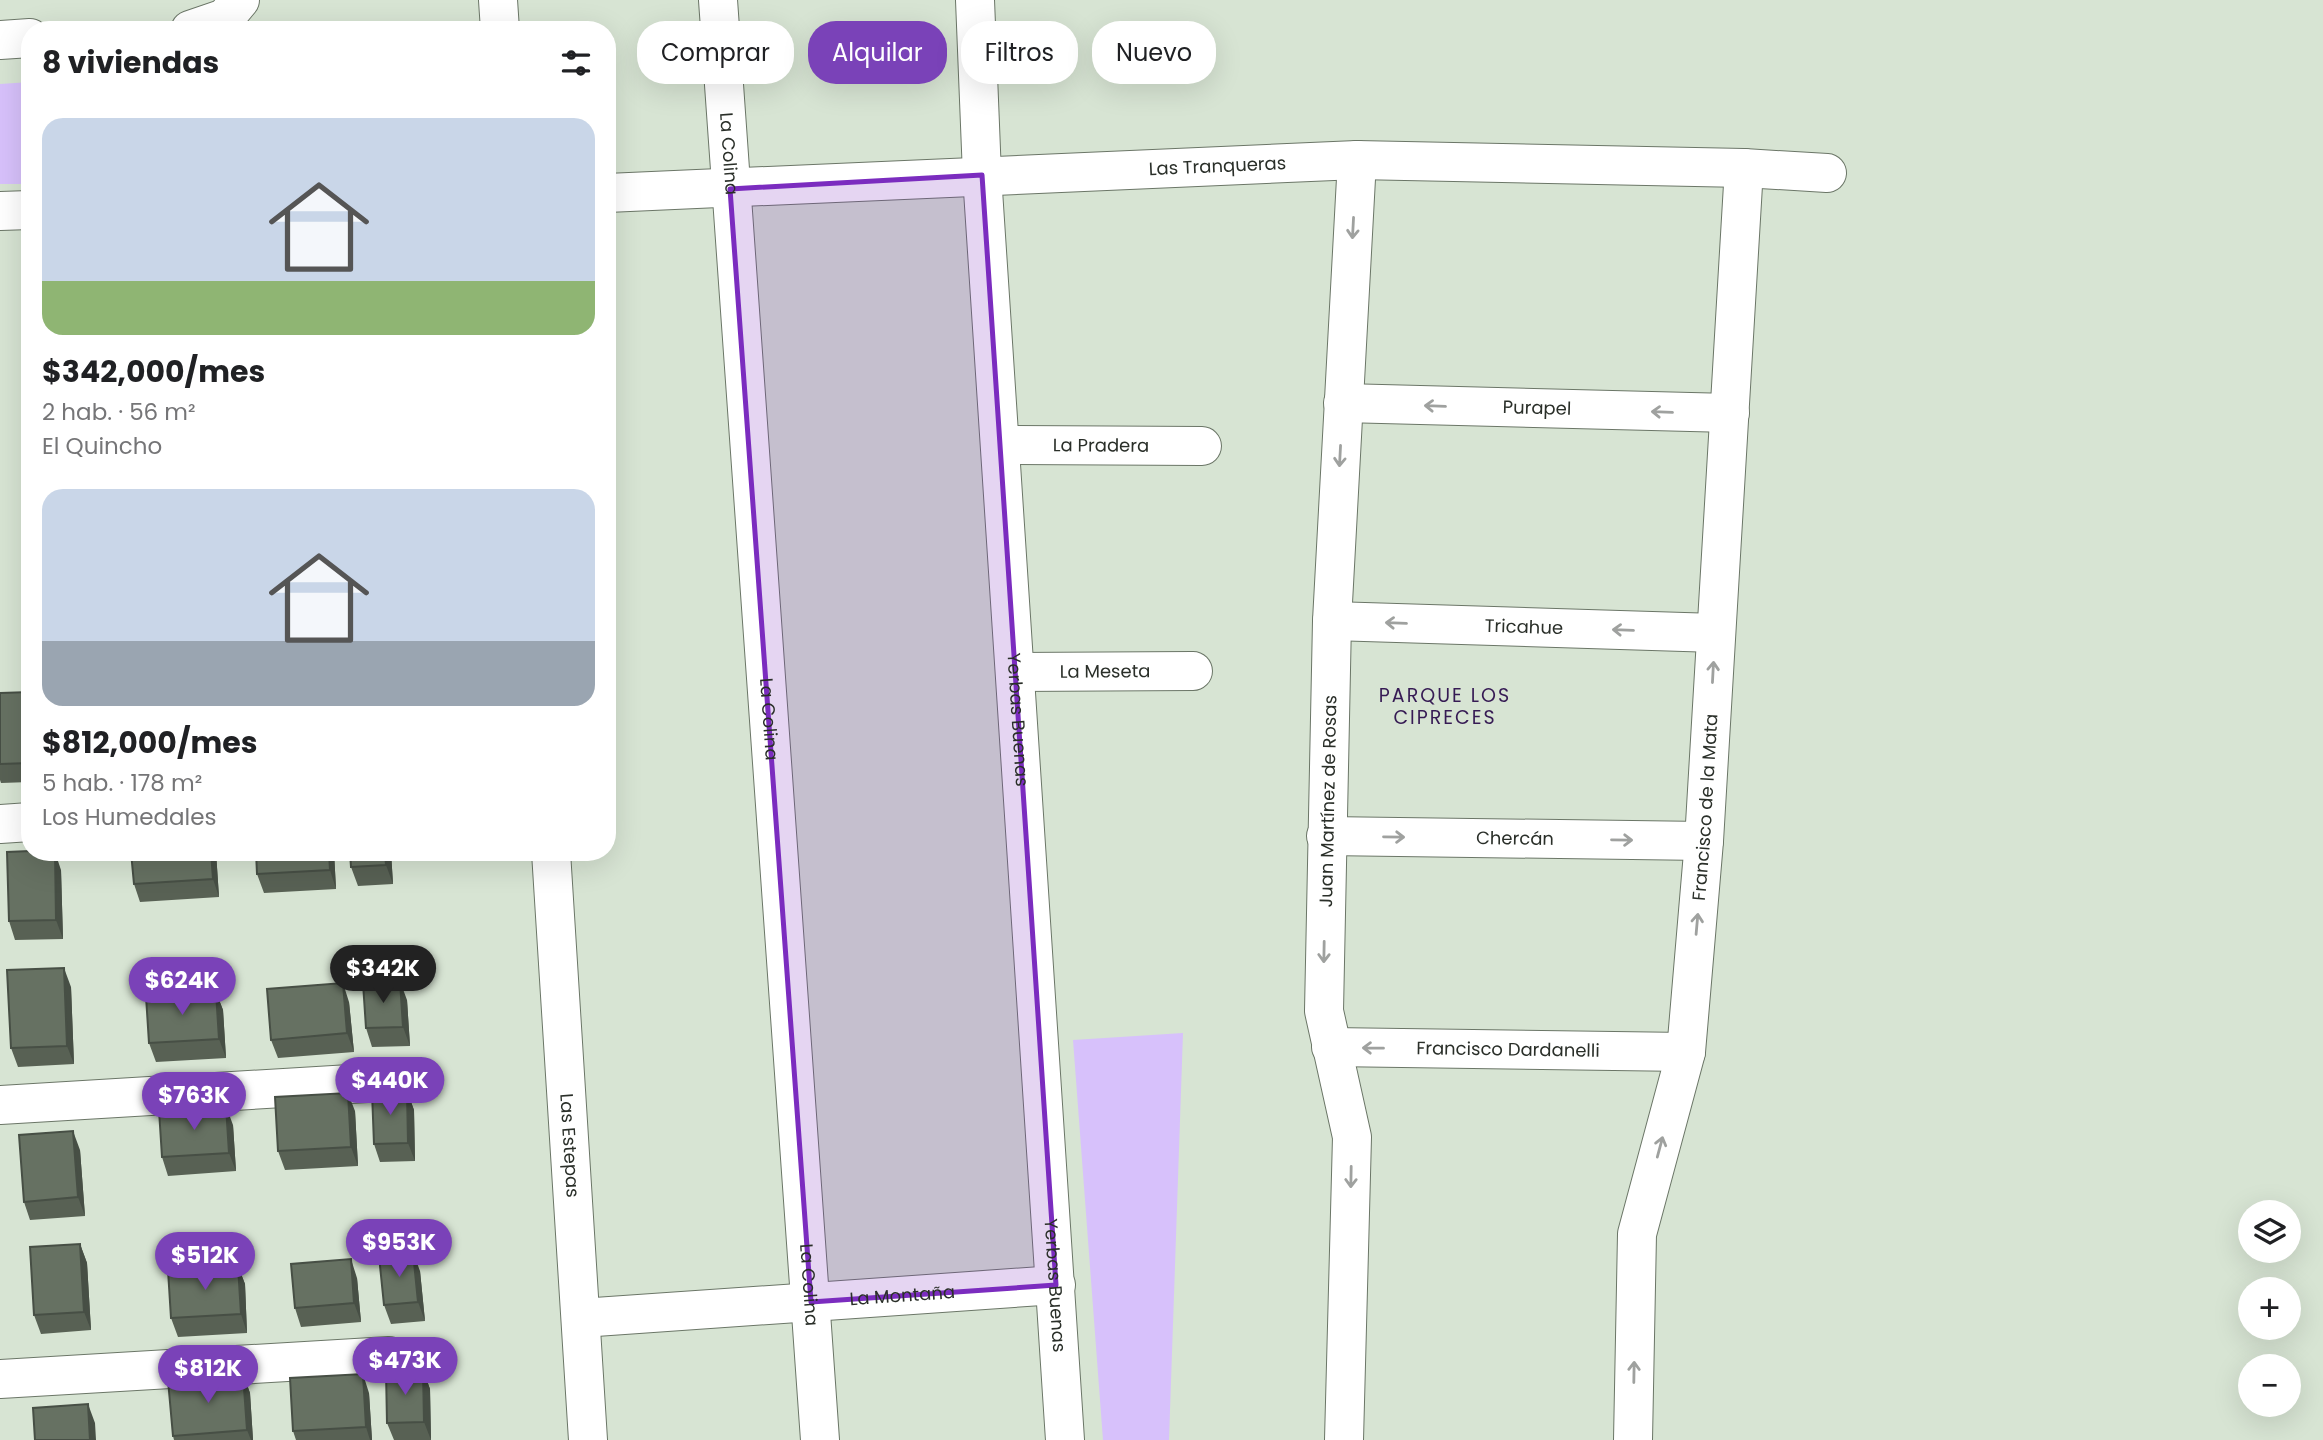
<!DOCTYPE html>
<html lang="es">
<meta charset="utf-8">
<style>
:root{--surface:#fff;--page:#f2f2f2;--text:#202124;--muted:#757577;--accent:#7a42b8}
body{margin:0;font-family:Poppins,sans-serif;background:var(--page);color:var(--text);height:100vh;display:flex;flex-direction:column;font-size:26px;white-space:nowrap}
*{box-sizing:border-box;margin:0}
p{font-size:23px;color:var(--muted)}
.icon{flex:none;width:38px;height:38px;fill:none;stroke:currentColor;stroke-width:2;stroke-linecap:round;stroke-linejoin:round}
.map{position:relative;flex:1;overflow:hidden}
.panel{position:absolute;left:21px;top:21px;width:595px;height:840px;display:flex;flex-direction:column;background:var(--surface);border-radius:28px;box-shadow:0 7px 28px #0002}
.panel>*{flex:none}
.banner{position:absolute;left:637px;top:21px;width:665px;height:63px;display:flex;gap:14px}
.buttons{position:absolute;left:2238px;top:1200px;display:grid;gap:14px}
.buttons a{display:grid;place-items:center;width:63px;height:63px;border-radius:50%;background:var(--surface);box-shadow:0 7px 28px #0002;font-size:35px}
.price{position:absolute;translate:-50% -60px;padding:0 16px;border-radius:24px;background:var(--accent);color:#fff;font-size:23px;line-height:46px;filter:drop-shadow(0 2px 4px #0008)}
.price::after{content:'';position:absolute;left:50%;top:42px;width:21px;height:16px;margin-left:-10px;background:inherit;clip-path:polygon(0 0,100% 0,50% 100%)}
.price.on{background:#222;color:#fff}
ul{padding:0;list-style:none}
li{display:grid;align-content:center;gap:14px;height:371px;padding:0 21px}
li span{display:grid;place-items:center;height:217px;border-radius:21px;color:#555}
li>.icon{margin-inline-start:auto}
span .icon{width:126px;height:126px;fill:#fffc;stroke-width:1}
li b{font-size:30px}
h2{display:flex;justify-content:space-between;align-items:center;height:84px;padding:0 21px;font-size:30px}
.chip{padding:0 24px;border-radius:28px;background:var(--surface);box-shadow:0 7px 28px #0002;font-size:24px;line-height:63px}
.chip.on{background:var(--accent);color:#fff}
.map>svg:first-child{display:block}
.green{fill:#d7c1fb}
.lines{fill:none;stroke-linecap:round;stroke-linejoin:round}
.street-casing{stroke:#6b7667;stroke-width:40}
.street{stroke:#fff;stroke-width:38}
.wall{fill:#586154}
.shaded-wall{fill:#474f45}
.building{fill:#667162;stroke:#474f45;stroke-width:2}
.oneway{stroke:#9fa19f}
.marked{fill:#7b2cbf;fill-opacity:0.2;stroke:#7b2cbf;stroke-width:5;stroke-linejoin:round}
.labels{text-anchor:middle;stroke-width:7;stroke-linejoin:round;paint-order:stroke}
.street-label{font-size:18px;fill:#2a2f29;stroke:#d7e4d3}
.neighbourhood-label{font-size:19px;letter-spacing:2px;fill:#361b54;stroke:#d7e4d3}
</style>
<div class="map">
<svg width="2323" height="1440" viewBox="0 0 2323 1440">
<rect width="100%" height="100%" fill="#d7e4d3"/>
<path class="green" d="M30,82v102h-30v-100z
M1183,1033l-14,407h-66l-30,-400z"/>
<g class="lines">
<defs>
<g id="street">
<path d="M498,0l2,30"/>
<path id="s1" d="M718,0l102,1440"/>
<path id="s2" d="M975,0l7,175 83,1265"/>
<path d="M190,30l35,-12 15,-18"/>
<path d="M0,40l30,-2"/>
<path id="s3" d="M607,193l750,-33 387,8 83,5"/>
<path d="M0,211l30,-1"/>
<path id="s4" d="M1343,403l387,10"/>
<path id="s5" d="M1001,445l201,1"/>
<path id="s6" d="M1332,621l384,12"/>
<path id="s7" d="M1016,672l177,-1"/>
<path d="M0,824l30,-2"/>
<path id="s8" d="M1326,836l378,5"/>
<path id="s9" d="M551,852l37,588"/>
<path id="s10" d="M1331,1047l355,5"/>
<path d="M0,1105l367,-22"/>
<path id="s11" d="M581,1318l475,-33"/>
<path d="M0,1379l389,-23"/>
<path id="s12" d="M1344,1440l8,-303 -28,-126 8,-390 25,-461"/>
<path id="s13" d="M1633,1440l4,-206 49,-182 18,-211 40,-673"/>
</g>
</defs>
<use href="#street" class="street-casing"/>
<use href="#street" class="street"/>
</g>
<path class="wall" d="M30,692v90l-29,1 -1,-3v-87z
M131,852h85l3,45 -79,5 -6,-18z
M334,852l2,37 -72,4 -7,-19z
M391,852l2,32 -35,2 -7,-19z
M61,870l2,69 -48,1 -6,-19z
M71,987l3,77 -56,3 -7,-19z
M216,992l7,18 3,48 -70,4 -7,-19z
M407,1000l3,46 -38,1 -6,-19z
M349,1002l5,50 -76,6 -7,-18z
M407,1091l7,19 1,51 -35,1 -6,-18z
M355,1111l3,55 -73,4 -7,-19z
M233,1125l3,46 -68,5 -6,-19z
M80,1150l5,66 -55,4 -6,-18z
M80,1244l7,19 4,67 -50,4 -7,-19z
M238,1266l7,18 2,49 -69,4 -7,-19z
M420,1271l5,50 -34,3 -7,-19z
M357,1278l4,44 -60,5 -6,-19z
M423,1370l7,19 1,51h-37l-7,-17z
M243,1374l7,19 3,47h-79l-1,-4z
M369,1393l3,47h-76l-3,-9z"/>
<path class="shaded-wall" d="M55,852l6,18 2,69 -7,-19z
M211,852h5l3,45 -6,-18z
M329,852h5l2,37 -6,-19z
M385,852h6l2,32 -7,-19z
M64,968l7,19 3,77 -7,-18z
M400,981l7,19 3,46 -7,-19z
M343,983l6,19 5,50 -7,-19z
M216,992l7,18 3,48 -7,-19z
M407,1091l7,19 1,51 -7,-18z
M348,1093l7,18 3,55 -7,-19z
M226,1106l7,19 3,46 -7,-18z
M73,1131l7,19 5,66 -7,-19z
M80,1244l7,19 4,67 -7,-18z
M413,1252l7,19 5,50 -7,-19z
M351,1259l6,19 4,44 -7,-19z
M238,1266l7,18 2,49 -6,-19z
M423,1370l7,19 1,51 -7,-18z
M243,1374l7,19 3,47h-2l-4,-10z
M363,1374l6,19 3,47h-2l-4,-13z
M88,1404l7,19 1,17h-6z"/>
<path class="building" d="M30,692v71l-30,1v-71z
M30,851l25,1 1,68 -47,1 -2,-69z
M131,852h80l2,27 -79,5z
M256,852h73l1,18 -73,4z
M350,852h35l1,13 -35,2z
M64,968l3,78 -56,2 -4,-78z
M400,981l3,46 -37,1 -3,-45z
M343,983l4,50 -76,7 -4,-51z
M216,992l3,47 -70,4 -3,-47z
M407,1091l1,52 -34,1 -2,-52z
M348,1093l3,54 -73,4 -3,-54z
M226,1106l3,47 -67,4 -3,-47z
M73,1131l5,66 -54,5 -5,-67z
M80,1244l4,68 -50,3 -4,-68z
M413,1252l5,50 -34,3 -5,-49z
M351,1259l3,44 -59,5 -4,-44z
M238,1266l3,48 -70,4 -3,-48z
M423,1370l1,52 -37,1 -1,-52z
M243,1374l4,56 -74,6 -5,-56z
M363,1374l3,53 -73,4 -3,-53z
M88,1404l2,36h-55l-2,-32z"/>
<defs><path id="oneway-shaft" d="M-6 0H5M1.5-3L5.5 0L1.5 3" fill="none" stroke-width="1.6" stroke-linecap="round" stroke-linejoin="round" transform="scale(1.75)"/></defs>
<g class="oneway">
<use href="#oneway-shaft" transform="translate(1353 228) rotate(93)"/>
<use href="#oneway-shaft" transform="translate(1435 406) rotate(-178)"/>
<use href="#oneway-shaft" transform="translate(1662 412) rotate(-178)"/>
<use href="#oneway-shaft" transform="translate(1340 456) rotate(93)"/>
<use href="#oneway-shaft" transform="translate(1396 623) rotate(-178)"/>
<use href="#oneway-shaft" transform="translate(1623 630) rotate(-178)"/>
<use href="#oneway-shaft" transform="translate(1713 672) rotate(-87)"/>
<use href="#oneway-shaft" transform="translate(1394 837) rotate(1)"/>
<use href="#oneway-shaft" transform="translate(1622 840) rotate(1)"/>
<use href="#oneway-shaft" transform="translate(1697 924) rotate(-85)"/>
<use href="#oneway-shaft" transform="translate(1324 952) rotate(91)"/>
<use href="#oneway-shaft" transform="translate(1373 1048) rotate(-179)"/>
<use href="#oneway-shaft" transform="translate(1660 1147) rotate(-75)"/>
<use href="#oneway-shaft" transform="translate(1351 1177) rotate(91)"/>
<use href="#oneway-shaft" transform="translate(1634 1372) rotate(-89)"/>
</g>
<path class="marked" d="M982,175l74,1110 -245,17 -81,-1113z"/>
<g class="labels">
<g class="street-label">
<text dy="6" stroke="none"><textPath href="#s1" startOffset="154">La Colina</textPath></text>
<text dy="6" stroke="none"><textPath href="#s3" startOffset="611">Las Tranqueras</textPath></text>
<text dy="6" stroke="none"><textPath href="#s4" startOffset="194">Purapel</textPath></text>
<text dy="6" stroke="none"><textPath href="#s5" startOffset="100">La Pradera</textPath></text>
<text dy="6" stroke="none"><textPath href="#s6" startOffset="192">Tricahue</textPath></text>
<text dy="6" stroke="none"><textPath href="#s7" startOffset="89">La Meseta</textPath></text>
<text dy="6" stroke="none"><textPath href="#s1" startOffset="721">La Colina</textPath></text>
<text dy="6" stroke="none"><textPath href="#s2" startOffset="721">Yerbas Buenas</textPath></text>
<text dy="6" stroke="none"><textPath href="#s12" startOffset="642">Juan Martínez de Rosas</textPath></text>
<text dy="6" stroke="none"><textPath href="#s13" startOffset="640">Francisco de la Mata</textPath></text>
<text dy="6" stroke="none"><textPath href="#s8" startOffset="189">Chercán</textPath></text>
<text dy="6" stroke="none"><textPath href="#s10" startOffset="177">Francisco Dardanelli</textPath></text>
<text dy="6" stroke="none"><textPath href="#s9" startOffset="294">Las Estepas</textPath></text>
<text dy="6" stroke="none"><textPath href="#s1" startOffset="1288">La Colina</textPath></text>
<text dy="6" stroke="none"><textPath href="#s2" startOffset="1288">Yerbas Buenas</textPath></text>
<text dy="6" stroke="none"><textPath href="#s11" startOffset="322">La Montaña</textPath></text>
</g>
<g class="neighbourhood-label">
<text x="1445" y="702">PARQUE LOS<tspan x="1445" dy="22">CIPRECES</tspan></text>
</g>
</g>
</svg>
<div class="buttons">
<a><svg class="icon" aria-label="layers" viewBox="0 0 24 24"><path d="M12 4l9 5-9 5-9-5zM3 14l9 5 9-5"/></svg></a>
<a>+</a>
<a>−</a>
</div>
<b class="price on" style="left:383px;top:1005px">$342K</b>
<b class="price" style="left:182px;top:1017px">$624K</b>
<b class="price" style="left:390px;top:1117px">$440K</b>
<b class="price" style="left:194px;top:1132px">$763K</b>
<b class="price" style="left:399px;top:1279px">$953K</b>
<b class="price" style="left:205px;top:1292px">$512K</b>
<b class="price" style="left:405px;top:1397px">$473K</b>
<b class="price" style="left:208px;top:1405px">$812K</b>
<div class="banner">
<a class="chip">Comprar</a>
<a class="chip on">Alquilar</a>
<a class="chip">Filtros</a>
<a class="chip">Nuevo</a>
</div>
<section class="panel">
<h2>8 viviendas<svg class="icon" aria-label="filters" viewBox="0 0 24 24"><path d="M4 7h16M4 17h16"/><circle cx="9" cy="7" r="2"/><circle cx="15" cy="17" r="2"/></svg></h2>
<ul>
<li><span style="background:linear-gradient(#c9d6e8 75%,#8fb573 0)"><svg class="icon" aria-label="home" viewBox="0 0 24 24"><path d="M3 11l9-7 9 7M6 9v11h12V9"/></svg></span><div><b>$342,000/mes</b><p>2 hab. · 56 m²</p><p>El Quincho</p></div></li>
<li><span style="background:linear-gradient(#c9d6e8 70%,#9aa5b1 0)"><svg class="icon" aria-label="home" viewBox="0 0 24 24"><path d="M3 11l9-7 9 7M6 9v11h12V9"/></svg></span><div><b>$812,000/mes</b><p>5 hab. · 178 m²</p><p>Los Humedales</p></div></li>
</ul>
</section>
</div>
